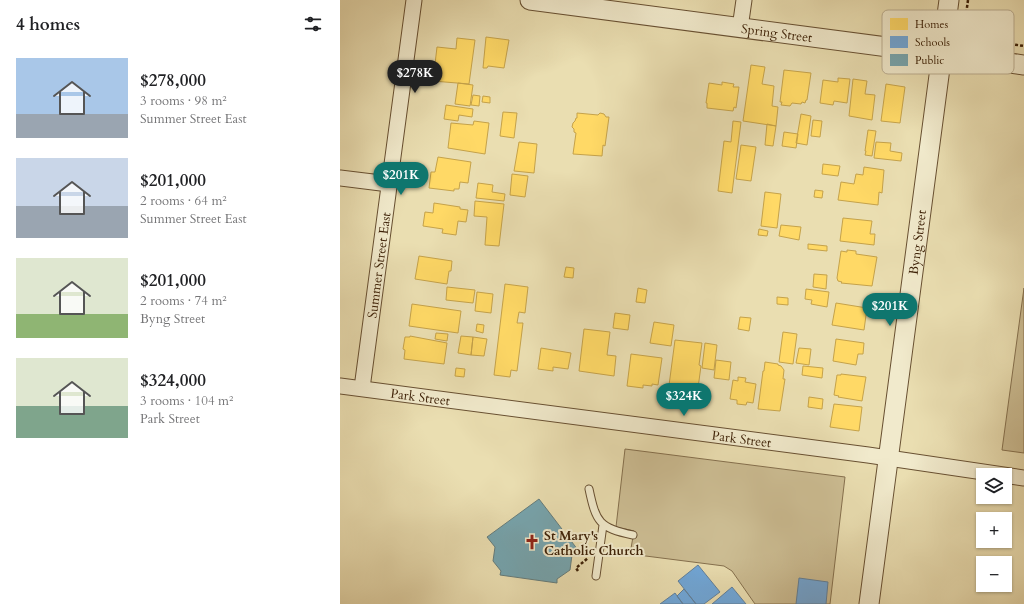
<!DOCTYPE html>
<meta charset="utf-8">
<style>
:root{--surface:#fff;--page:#f2f2f2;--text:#202124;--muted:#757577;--accent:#0f766e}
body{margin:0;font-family:Cardo,serif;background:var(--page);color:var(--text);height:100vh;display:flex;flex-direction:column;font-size:15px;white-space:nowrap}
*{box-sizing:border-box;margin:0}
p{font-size:13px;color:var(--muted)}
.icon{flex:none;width:22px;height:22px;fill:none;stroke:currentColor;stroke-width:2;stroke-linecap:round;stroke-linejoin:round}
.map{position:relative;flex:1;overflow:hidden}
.details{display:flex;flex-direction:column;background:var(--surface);width:340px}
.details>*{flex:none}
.buttons{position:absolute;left:636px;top:468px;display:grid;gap:8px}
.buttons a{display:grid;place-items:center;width:36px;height:36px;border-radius:0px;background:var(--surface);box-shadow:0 1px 3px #0004;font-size:20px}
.price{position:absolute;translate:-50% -34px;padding:0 9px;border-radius:14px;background:var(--accent);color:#fff;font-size:13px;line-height:26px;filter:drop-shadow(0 1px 2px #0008)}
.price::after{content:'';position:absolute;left:50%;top:24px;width:12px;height:9px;margin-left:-6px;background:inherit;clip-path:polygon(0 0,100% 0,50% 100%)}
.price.active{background:#222;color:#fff}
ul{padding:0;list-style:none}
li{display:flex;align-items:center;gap:12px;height:100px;padding:0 16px}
li span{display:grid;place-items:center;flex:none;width:112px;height:80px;border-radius:0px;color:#555}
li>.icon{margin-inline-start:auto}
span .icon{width:48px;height:48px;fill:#fffc;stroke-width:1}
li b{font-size:17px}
h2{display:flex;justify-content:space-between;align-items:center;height:48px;padding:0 16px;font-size:17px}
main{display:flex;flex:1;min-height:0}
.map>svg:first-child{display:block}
.green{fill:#cdbe94;stroke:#85704e}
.homes{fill:#ffd966;stroke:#c5a24a}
.schools{fill:#6fa8dc;stroke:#60809c}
.public{fill:#76a5af;stroke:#657d7d}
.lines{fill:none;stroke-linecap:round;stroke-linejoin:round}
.service-casing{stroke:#685032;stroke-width:9}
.minor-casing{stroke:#685032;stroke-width:17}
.tertiary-casing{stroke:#685032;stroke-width:21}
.path{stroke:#3d2107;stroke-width:2.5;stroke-dasharray:3 2;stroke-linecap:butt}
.service{stroke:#f1eacc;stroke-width:7}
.minor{stroke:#f1eacc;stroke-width:15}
.tertiary{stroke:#f1eacc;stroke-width:19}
.labels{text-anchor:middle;stroke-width:4;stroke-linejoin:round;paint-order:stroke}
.street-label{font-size:13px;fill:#3d2107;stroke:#f1eacc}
.poi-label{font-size:13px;font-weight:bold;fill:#3d2107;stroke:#f1eacc;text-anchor:start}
.key{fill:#f1eacc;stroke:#bbae91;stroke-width:1}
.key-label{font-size:11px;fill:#3d2107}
</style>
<main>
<section class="details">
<h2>4 homes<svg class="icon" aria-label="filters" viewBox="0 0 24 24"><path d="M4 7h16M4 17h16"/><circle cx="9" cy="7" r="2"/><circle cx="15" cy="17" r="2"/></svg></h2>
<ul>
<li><span style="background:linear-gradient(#a9c7e8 70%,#9aa5b1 0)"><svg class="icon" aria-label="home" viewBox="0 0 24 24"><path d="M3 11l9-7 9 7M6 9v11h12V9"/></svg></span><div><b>$278,000</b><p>3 rooms · 98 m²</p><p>Summer Street East</p></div></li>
<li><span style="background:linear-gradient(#c9d6e8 60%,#9aa5b1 0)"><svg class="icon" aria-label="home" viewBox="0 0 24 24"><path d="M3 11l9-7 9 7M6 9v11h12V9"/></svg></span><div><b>$201,000</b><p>2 rooms · 64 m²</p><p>Summer Street East</p></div></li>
<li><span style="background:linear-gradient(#dfe7d0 70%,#8fb573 0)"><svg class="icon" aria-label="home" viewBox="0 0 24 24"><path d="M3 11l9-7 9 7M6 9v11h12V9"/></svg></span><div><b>$201,000</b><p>2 rooms · 74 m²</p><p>Byng Street</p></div></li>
<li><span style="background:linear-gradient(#dfe7d0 60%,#7fa58c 0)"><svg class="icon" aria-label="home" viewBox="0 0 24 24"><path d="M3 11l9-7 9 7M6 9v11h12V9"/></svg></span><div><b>$324,000</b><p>3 rooms · 104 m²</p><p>Park Street</p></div></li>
</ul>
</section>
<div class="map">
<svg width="684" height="604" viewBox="0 0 684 604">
<rect width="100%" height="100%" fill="#eadeb1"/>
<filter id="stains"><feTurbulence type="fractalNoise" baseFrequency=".005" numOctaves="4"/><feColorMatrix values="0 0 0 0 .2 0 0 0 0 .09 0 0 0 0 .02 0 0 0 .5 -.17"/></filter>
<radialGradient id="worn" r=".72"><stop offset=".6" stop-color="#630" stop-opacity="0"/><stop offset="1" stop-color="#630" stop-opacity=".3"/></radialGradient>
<path class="green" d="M684,288v165l-22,-3z
M285,449l220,28 -15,127h-75l-23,-33 -8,-5 -94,-12 4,-23 -18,-4z"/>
<path class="homes" d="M146,37l23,3 -5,28 -16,-2 -1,2h-4z
M117,38l18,2 -6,44 -36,-3 4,-34 19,2z
M411,65l14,2 -3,17 12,2 -2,20 6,1 -2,19 -33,-5z
M444,70l27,3 -4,27h-1l-1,3 -3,-1 -1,2 -9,-1 -2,3 -9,-1 1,-3h-2z
M498,78l12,1 -3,24 -13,-2 -1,4 -13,-2 3,-23 15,2z
M513,79l14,2 -2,13 10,1 -3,25 -23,-4z
M382,82l12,2 -1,3h6l-3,21 -2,-1 -1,4 -26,-3v-5h-1l3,-20 13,2z
M118,83l15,2 -3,21 -15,-2z
M546,84l19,3 -5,36 -19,-2z
M133,95l7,1 -1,10 -8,-1z
M143,96l7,1v6l-8,-1z
M106,105l27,4 -1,8 -13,-2 -1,6 -14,-2z
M163,112l14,1 -3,25 -14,-2z
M237,113l21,2 2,-2 4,1 2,3h3l-4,29 -2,-1 -1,11 -29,-2 3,-21 -2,-1v-3l-2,-2 1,-4 2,-2 1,-3h1z
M461,114l10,2 -4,29 -11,-2z
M473,120l9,1 -2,16 -9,-1z
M134,121l15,2 -4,31 -37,-6 3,-25 22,2z
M393,121l8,1 -9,71 -14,-2 6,-50 7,1z
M427,124l9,2 -3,20 -8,-1z
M528,130l8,1 -4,25 -7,-1 1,-4h-1z
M444,132l14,2 -2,14 -14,-2z
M179,142l18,2 -3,29 -20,-2z
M536,142l15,1 -1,8 12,2 -1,8 -27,-3z
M401,145l15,2 -5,34 -15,-2z
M98,157l33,5 -3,21 -8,-1 -1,7h-5v2l-25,-3 2,-16h4z
M483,164l17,2 -2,10 -16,-2z
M524,167l20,3 -2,23 -3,-1 -1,13 -40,-5 3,-18 13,2 2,-10 7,1z
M172,174l16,2 -3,21 -15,-2z
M138,183l15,2 -1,7 13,2 -1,7 -28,-3z
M475,190l8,1 -1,7 -8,-1z
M425,192l16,2 -4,34 -16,-2z
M135,201l29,3 -5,42 -14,-1 2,-28 -13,-1z
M94,203l26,4v2l8,1 -2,12 -8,-1 -2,14 -14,-2 1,-4 -20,-3 2,-14 8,1z
M503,218l29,3 -2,13h5l-1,11 -34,-4z
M441,225l20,2 -2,13 -20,-4z
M419,229l9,2 -1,5 -9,-1z
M468,244l19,2v5l-19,-2z
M507,250l9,1v3l21,3 -5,29 -31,-3 1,-1 -4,-1 -1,-3 4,-27 6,1z
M79,256l33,5 -1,10h-2l-2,13 -32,-5z
M226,267l8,1 -1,10 -9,-1z
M474,274l13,1 -1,14 -13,-2z
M165,284l23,3 -3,26 -6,-1 -2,11h6l-6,48 -6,-1 -1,7 -16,-2z
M107,287l28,3 -2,13 -27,-3z
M298,288l9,2 -2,13 -9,-1z
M466,289l23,3 -2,15 -16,-3 1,-4 -7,-1z
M137,292l16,2 -2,19 -16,-2z
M437,297l11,1v7l-11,-1z
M496,303l31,5 -3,22 -32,-5z
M72,304l49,7 -3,22 -49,-7z
M275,313l15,2 -2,15 -15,-2z
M400,317l11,1 -2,13 -11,-2z
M314,322l20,3 -3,21 -21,-3z
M137,324l7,1 -1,8 -7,-2z
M244,329l26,3 -3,23 9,1 -2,20 -35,-5z
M443,332l14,2 -4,30 -14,-2z
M96,333l12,1 -1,7 -12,-2z
M70,336l37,7 -3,21 -40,-5 1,-9 -2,-1 2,-12h5z
M121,336l12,1 -2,18 -13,-2z
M133,337l14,2 -3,17 -13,-1z
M496,339l28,4 -1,11h-5l-2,11 -23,-4z
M335,340l27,3 -3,22 2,1 -3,22 -15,-2 -1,9 -14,-2z
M365,343l12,2 -3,25 -12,-2z
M201,348l30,5 -3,16 -15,-2v4l-15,-2z
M459,348l12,1 -2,16 -13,-2z
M291,354l31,4 -4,27 -6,-1v2l-9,-1v3l-16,-2z
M376,360l15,2 -2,18 -15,-2z
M425,362l13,2v1l3,1 3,4 -1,9h2l-5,32 -22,-2 5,-38h1z
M463,366l20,2 -1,10 -20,-3z
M116,368l9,1 -1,8 -9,-1z
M501,374l25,3 -4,24 -24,-4 1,-1 -5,-1 3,-20h4z
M398,377l8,1 -1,4 11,2 -3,19 -6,-1 -1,3 -9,-1v-4l-7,-1 3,-19 5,1z
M469,397l14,2 -1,10 -14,-2z
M494,404l28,3 -3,24 -29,-4z"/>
<path class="schools" d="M358,565l22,27 -16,12h-8l-18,-23z
M459,578l29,4 -2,22h-30z
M392,587l14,17h-34z
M344,589l12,15h-13l-6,-8z
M335,593l8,11h-23z"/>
<path class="public" d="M199,499l39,51 -6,5 -2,15 -13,9v4l-57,-8 1,-4 -8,-10 2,-14 -8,-10z"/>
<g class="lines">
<defs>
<path id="service" d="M249,489c7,33 10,39 44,46
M256,576l7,-51"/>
<g id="minor">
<path d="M400,28l4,-28"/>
<path d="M0,178l49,6"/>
<path id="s1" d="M0,386l528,69 156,23"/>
<path id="s2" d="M22,388l52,-388"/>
</g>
<g id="tertiary">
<path id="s3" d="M190,0l494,65"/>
<path id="s4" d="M529,604l80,-604"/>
</g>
</defs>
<use href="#service" class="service-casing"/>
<use href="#minor" class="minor-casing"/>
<use href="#tertiary" class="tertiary-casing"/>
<path class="path" d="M628,0l-5,37 61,9
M269,549l22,3
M238,571l-2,-3 12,-10"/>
<use href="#service" class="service"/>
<use href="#minor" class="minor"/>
<use href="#tertiary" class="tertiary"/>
</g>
<defs>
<symbol id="church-bare" viewBox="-9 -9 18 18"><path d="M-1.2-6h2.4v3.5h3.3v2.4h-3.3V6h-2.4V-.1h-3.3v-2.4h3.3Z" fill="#8f2418" stroke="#f1eacc" stroke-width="2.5" paint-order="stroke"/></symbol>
</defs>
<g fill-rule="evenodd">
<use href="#church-bare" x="181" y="531" width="22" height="22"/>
</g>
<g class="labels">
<g class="street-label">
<text dy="5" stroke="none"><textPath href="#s3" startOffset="249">Spring Street</textPath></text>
<text dy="5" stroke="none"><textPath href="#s4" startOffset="365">Byng Street</textPath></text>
<text dy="5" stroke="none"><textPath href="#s2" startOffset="124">Summer Street East</textPath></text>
<text dy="5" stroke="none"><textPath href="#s1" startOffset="81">Park Street</textPath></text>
<text dy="5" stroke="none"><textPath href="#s1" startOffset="405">Park Street</textPath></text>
</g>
<g class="poi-label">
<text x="204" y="540">St Mary's<tspan x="204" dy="15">Catholic Church</tspan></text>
</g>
</g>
<rect x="542" y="10" width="132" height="64" rx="6" class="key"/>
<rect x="550" y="18" width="18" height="12" fill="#ffd966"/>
<rect x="550" y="36" width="18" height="12" fill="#6fa8dc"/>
<rect x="550" y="54" width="18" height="12" fill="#76a5af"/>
<g class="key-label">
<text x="575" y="28">Homes</text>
<text x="575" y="46">Schools</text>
<text x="575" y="64">Public</text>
</g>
<rect width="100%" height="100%" filter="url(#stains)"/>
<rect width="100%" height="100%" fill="url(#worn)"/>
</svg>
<div class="buttons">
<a><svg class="icon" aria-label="layers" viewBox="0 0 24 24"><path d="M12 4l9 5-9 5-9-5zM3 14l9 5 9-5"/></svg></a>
<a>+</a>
<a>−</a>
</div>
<b class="price active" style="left:75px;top:94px">$278K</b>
<b class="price" style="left:61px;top:196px">$201K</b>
<b class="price" style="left:550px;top:327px">$201K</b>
<b class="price" style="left:344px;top:417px">$324K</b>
</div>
</main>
